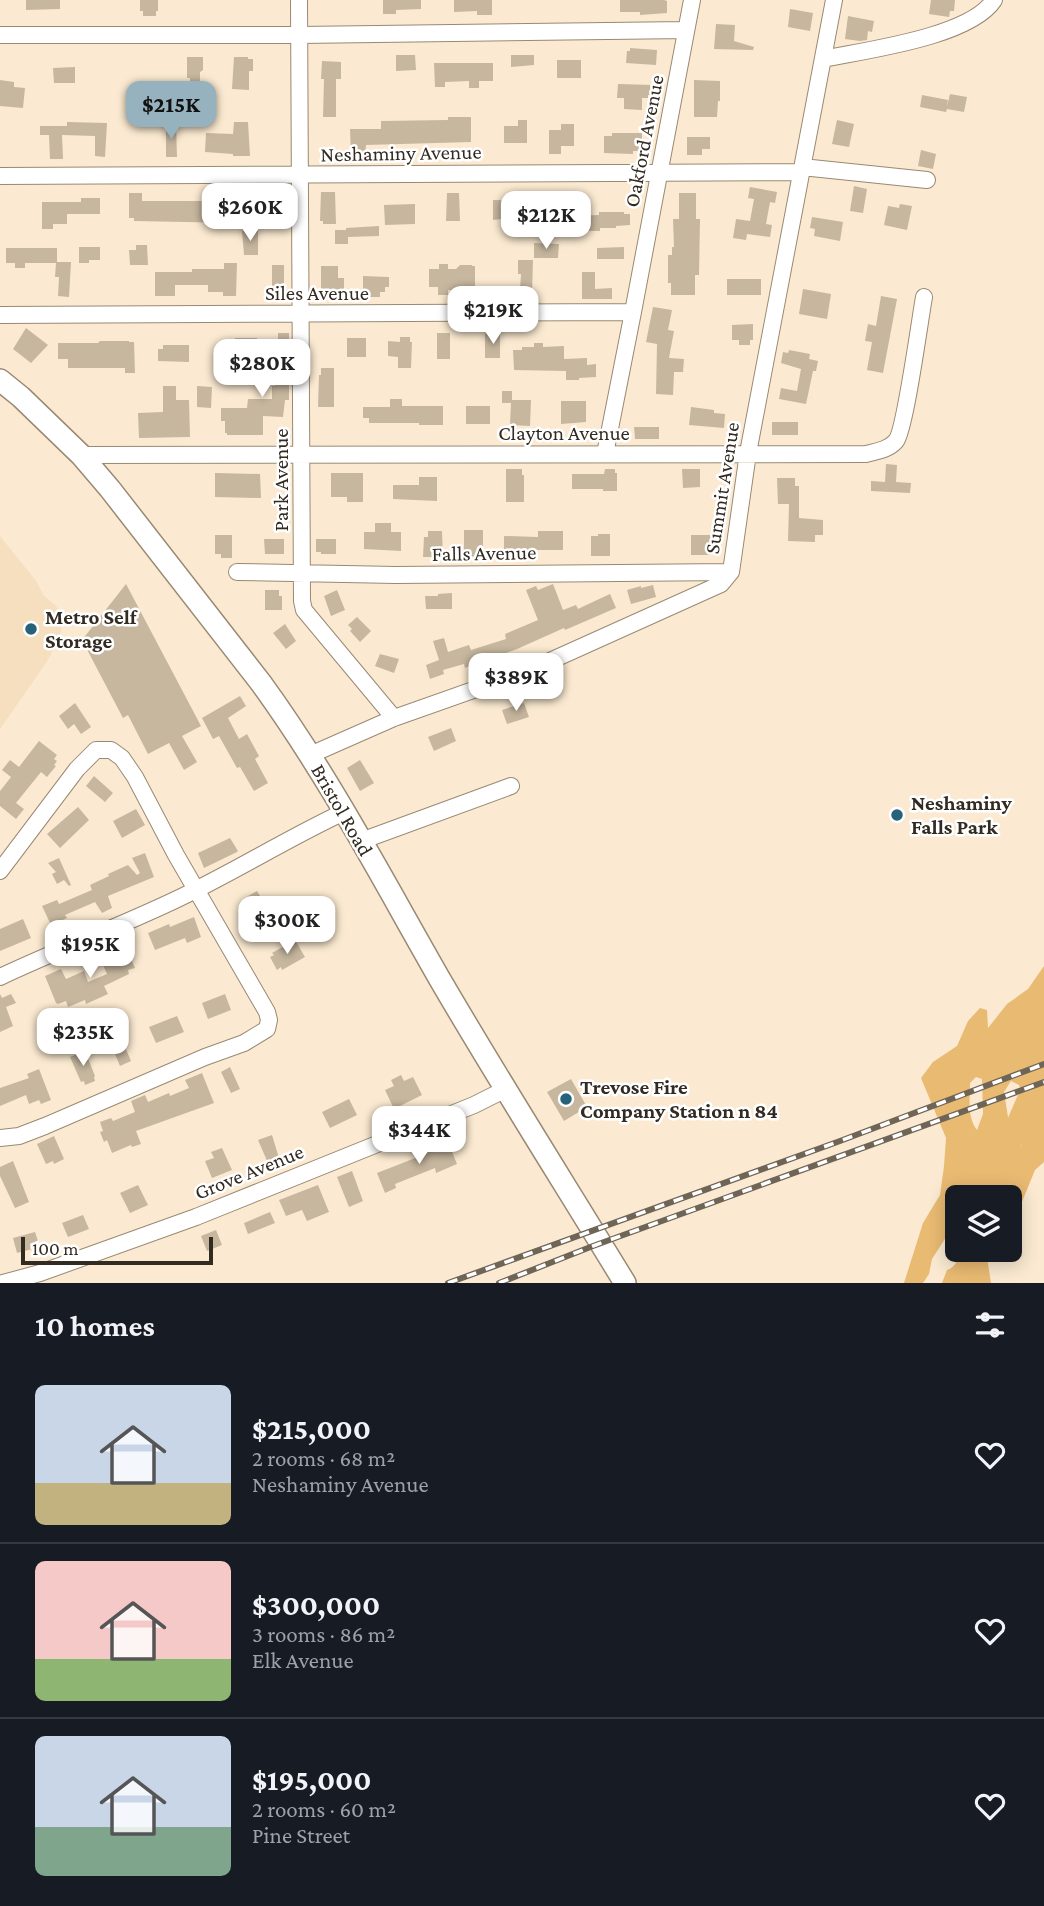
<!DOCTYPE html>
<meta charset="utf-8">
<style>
:root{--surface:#171b24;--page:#242831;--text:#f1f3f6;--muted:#9ea1a6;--line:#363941;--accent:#96b2be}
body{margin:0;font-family:"Crimson Pro",serif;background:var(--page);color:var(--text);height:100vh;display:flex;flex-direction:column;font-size:26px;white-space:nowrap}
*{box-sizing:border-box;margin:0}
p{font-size:23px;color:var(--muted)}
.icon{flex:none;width:38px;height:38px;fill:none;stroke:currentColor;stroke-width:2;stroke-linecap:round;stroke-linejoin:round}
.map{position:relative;height:1283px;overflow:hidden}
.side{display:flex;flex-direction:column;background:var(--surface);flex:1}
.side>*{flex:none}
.controls{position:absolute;left:945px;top:1185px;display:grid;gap:14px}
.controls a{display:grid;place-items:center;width:77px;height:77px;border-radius:10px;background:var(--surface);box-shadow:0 4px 18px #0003;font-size:35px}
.scale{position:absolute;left:21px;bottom:18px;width:192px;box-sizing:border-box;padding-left:7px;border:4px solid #322b22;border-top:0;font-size:19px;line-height:24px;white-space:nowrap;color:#322b22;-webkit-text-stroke:5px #fff;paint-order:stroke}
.price{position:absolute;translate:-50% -60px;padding:0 16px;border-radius:14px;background:#fff;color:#222;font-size:23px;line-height:46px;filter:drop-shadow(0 2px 4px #0008)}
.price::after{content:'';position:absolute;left:50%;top:42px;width:21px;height:16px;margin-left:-10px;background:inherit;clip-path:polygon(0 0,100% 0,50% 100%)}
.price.active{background:var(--accent);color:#111}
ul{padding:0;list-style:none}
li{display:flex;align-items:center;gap:21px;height:175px;padding:0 35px}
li+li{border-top:2px solid var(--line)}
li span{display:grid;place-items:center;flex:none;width:196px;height:140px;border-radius:10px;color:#555}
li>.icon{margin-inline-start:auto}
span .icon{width:84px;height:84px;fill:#fffc;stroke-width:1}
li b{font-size:30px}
h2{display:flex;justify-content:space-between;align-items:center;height:84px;padding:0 35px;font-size:30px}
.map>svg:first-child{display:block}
.built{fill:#f5dfbf}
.water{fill:#e9ba72;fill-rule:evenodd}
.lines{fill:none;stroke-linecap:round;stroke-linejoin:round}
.river{stroke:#e9ba72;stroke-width:23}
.building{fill:#c7b79f}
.street-casing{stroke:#998972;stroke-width:18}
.secondary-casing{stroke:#998972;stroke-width:24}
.street{stroke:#fff;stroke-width:16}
.secondary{stroke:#fff;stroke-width:21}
.rail-casing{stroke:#6f6557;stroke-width:6}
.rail{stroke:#fff;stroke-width:3.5;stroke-dasharray:10;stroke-linecap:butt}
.poi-dot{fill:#26627a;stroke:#fff;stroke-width:2.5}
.labels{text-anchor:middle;stroke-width:5;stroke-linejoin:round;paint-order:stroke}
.street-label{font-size:21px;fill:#322b22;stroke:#fff}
.poi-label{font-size:21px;font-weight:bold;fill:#322b22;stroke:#fff;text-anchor:start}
</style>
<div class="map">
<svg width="1044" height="1283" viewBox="0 0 1044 1283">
<rect width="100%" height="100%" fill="#fbead1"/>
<path class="built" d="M0,536l37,46 6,13 14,12 5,14 -2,17 -14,25 -46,66z"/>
<path class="water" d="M1044,966v196l-9,8 -18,44 4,35 -11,-2v-50h-53v38l-2,-1 -3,-6 -20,31 -3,15 -6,9h-19l19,-60 17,-28 4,-29 2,-28 -25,-60 12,-16 24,-16 11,-25 12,-13 7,2 1,18 19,-24 21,-15zM976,1077l6,2 1,35 -6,16c-10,-12 -7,-32 -7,-47zM1011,1081l8,4c6,18 9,20 5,39 -2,7 -1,15 -3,23 -7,-12 1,-20 -13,-30l-4,-25z
M959,1250h32l-4,7 4,26h-49l5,-13c10,-4 11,-10 12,-20z"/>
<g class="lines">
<path class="river" d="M986,1197l58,-133"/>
</g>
<path class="building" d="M26,0h34v9l-34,1z
M140,0h18v11h-2v5h-13v-5h-3z
M383,0h38v9l-25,1v4h-13z
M454,0h38v15h-15v-4l-23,1z
M620,0h44l3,1v12l-27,2v-3h-20z
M931,0h24l-1,11h-4l-1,6 -20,-3z
M790,9l23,4 -3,18 -22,-4z
M848,16l26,5 -2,11 -4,-1 -1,9 -7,1 -15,-2z
M716,24l19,1 -1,16 20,6 -1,3 -39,-1z
M630,48l27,2 -1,15 -30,-2 1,-12h3z
M396,55h19l1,15 -20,1z
M511,55h23v10l-23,2z
M187,57h16v13l-3,2v17l-10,1v-12h-3z
M234,57h14v2h5v12h-4v19l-17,-1z
M557,60h24v18h-24z
M322,61l19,1v17h-5v38h-13l1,-38h-3z
M434,63h59v18h-14v7h-10v-7l-24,1v5h-10z
M75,67v16h-21l-1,-15z
M0,80l14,2v5l11,1 -2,20 -23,-2z
M694,80l26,1v20h-2l-1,16h-23z
M618,84l36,1v10h-6v3h-6v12l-18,-1v-11h-7z
M950,94l17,3 -3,15 -17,-3 -1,3 -26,-5 2,-12 26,5 -1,7z
M448,117h23v25l-105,3 -1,10h-14l-1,-26h31v-8l67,-1z
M518,120h9v23h-23v-17h14z
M837,120l17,4 -5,23 -17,-3z
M67,122l40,1 -2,34 -10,-1v-20l-33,-1 1,24h-13l-1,-24h-9v-9h27z
M234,122h14l2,34h-17v-2l-28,-2 1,-19 27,1z
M166,124h10l1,33h-11z
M561,124h13v22h-13v8h-12v-24h12z
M612,133h30v18h-9v3l-29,-1v-17h8z
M687,137h23v12h-8v6h-15z
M921,150l15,4 -3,15 -15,-3z
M854,186l13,3 -4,24 -13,-2z
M750,187l27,5 -2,11 -5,-1 -4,22 6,1 -2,12 -23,-3 -1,6 -13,-2 3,-19 14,2 4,-22 -6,-1z
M321,192h14l1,32h-13v-3h-3z
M557,192h11v28h-10v-3h-41l-24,3v-20l64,1z
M129,193h13v8h60v4h34v18l-102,-2v-3h-5z
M447,193h12l1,28h-14z
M679,193h17v26h4l-1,56h-4v20h-24v-12h-3v-28h4v-8h2l-1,-28h6z
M81,198h19v16h-33v10h-14v5h-11v-27h39z
M267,198h16v23h-16z
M415,204v20l-30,1 -1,-20z
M900,204l12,2 -5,24 -23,-5 4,-19 11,2z
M599,212h25v2h6v11l-14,1v2h-16v3h-30v-15l29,-1z
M812,217l31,5 -3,19 -26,-5 1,-7 -5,-1z
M379,226v10l-31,1v7h-13v-14h11v-2z
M242,231h16v24h-14z
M534,243l25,1 -1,14h-24z
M136,245h11l1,20h-18l-1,-15h7z
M79,247h21v13h-11v3h-10z
M624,247v12h-27v-11z
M6,248h51v14h14l-2,35 -11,-1 1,-19h-4l1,-14h-31v5h-10v-5h-9z
M518,260h15l-1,34h-10v-4h-2l1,-16h-3z
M224,263h13l-1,33h-13v-4h-15v-7h-33v11h-20v-24h37v-3h32z
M439,264h9v5h8l4,-4h12v1h3v24h-27v5h-10v-8h-9v-18h10z
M272,265h12v22h-12z
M321,266h17v12h6v13h-23z
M582,272h13v17l17,-1v11h-30z
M363,276l26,1v10h-4v5h-5v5h-12v-5h-5z
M727,279h34v16h-34z
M803,289l28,5 -4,25 -28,-5z
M881,296l16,3 -14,74 -16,-3 5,-28 -7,-1 3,-17 8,2z
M653,307l19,3 -4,20 6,1 -5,27 15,1 -1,13h-9l-1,23 -17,-1 1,-50 -11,-2z
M753,324v16h-3v5h-11v-5h-7v-15z
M26,328l22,17 -17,18 -18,-14z
M278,333h11v67h-4l-2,17 -20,-1v19h-36v-2h-2v-12h-4v-13h26l1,-9h24v-13h3v-29h3z
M437,333h13v26h-13z
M485,334h15v24h-15z
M400,337h10v5h2l-1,26h-13v-11l-10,-1v-15l12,1z
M235,338h22v17h-17v6h-12v-17h7z
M347,338h19v19h-19z
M100,341h29v1h5l1,31h-10v-5h-57v-9h-10v-16h40z
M534,343h9v4l21,-1v13l23,-1v7l9,-1v13l-17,1v2h-13v-9l-52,-1 -1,-20h9v-3h12z
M163,345h26v17l-31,-1v-12h5z
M789,350l21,4 -1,5 9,2 -2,10h-3l-7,33 -27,-5 2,-11 16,3 4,-22 -20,-6 2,-11 5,1z
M321,368h13v39h-16l1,-32h2z
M163,386h13v14h13l1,37 -51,1 -1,-25 25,-1z
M197,386l15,1 -1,21 -14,-1z
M502,391h10v9h19l-1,26 -20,-1 1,-22h-9z
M390,399h12v7h41v19h-24v-2h-50v-5h-6v-11h27z
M561,401h25v21l-25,2z
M466,406h24v18h-24z
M691,407l23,3v3l11,1 -1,14 -35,-3z
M772,422h26v13h-26z
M634,427h25v12h-24z
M886,464l11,1 -1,17 15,1 -1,10 -39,-2v-10l14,1z
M506,469h16v6h2v27h-18z
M605,469h10v4h2v18h-14v-2h-31v-15h32z
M682,469h18v18l-17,1z
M215,473l45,1 1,24 -46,-1z
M331,473h32v29h-16v-5h-16z
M419,477h18v24l-44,-2v-14h26z
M777,478h18v8h4v32l24,2v15h-8v7l-27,-1 1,-37h-11z
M375,523h16v9h10v19l-37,-2v-17h11z
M464,530h19v27l-19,-1z
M428,531h14l1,26h-20l1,-20h4z
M538,531h25v19h-40v6h-19v-20l34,1z
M598,534h12v22h-19v-20h7z
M215,535h17v23h-11v-4h-6z
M691,535h20v20h-20z
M264,539h20v15h-19z
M316,539h20v15h-15v-2h-5z
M126,584l75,142 -19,10 15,26 -13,8 -15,-27 -21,11 -20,-39 -5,3 -41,-78z
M553,584l10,26 13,-5 2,4 4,-2 28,-13 6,14 -51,22 -1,-2 -47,21 -35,13 -17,6 -1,-4 -21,6 1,4 -14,5 -4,-14 13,-5 -6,-19 11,-3 4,14 21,-7 2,5 35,-11 -1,-5 33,-14 -12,-30 10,-4 2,4z
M653,585l3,12 -25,7 -4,-14 14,-4v2z
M265,590h14v6h3v14h-17z
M337,590l8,20 -14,6 -7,-20z
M452,593v16h-26l-1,-13h13v-2z
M357,617l14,14 -11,11 -10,-11 2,-2 -4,-4z
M285,624l11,17 -10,8 -13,-16z
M380,654l19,5 -5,14 -19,-7z
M240,696l6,10 -18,12 11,21 8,-5 12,22 -4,3 13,24 -14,8 -14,-24 -3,1 -18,-32 -6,3 -11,-21z
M75,703l16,24 -10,7 -7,-10 -6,5 -9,-13z
M524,703l5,14 -22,7 -5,-14z
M451,728l5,13 -22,10 -6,-14z
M39,741l18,14 -3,4 3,2 -3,4 2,1 -9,11 -6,-5 -25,31 8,6 -8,10 -16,-13v-15l11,-14 -9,-7 8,-10 9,7z
M360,760l14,23 -14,8 -13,-23z
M94,776l19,17 -8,9 -19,-16z
M78,807l11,13 -29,28 -13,-14z
M136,809l9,16 -23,13 -9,-17z
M230,838l8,13 -1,1 -33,16 -6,-15z
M145,853l9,24 -46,19 4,12 -10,5 -7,-11 -30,13 2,3 -16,7 -9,-19 15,-6 2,4 33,-14 -2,-5 19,-9 -1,-2 20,-9 9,10 3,-2 -8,-15z
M59,858l12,27 -2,1 -5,-6 -7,4 -5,-10 4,-2 -8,-9z
M257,891l15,25 -14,8 -1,-2 -4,2 -7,-11 4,-2 -7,-12z
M194,917l7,20 -14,6 -2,-5 -30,12 -7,-17 21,-9 1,3z
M23,919l8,19 -31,13v-22z
M295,940l10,17 -23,13 -1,-3 -4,3 -7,-13 4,-2 -2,-2z
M124,942l11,26 -7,2 1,4 -25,12 4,8 -22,10 -1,-4 -17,7 -2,-6 -8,3 -2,-1 -11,-27 16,-7 5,10 18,-8 4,11 19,-8 -4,-9 13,-6 -5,-11z
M0,994l2,4 9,-4 5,9 -10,4 7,19 -13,6z
M225,994l6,16 -23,9 -6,-16z
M177,1016l7,16 -28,11 -7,-16z
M121,1038l10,23 -11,5 -10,-24z
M85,1051l10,25 -1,1 1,4 -10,4 -1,-4 -3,1 -11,-25z
M230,1067l10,22 -9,4 -10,-21z
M39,1069l12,31 -10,4 -2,-4 -10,4 -3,-9 -26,11v-18l29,-10 -2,-4z
M202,1073l12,30 -78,28 5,13 -9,3 -1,-2 -19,8 -5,-13 -3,2 -4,-10 3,-1 -3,-9 11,-4 2,3 22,-9 -4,-11 14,-6 3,7 21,-9 1,3 19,-8 -4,-8z
M401,1075l3,6 9,-4 9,18 -28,14 -9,-19 9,-4 -3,-6z
M571,1079l16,28 -23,14 -17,-29z
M349,1099l8,16 -27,13 -8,-16z
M272,1135l7,23 -11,5 -10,-23z
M54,1136l10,23 -10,5 -1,-3 -7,3 -9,-20z
M447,1139l10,25 -21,9 -1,-5 -40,16 1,4 -11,5 -8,-20 51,-20 -2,-6z
M222,1148l10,22 -20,8 -7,-17 9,-3 -3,-6z
M13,1161l16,41 -14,6 -15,-32v-9z
M352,1171l11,30 -14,6 -12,-30z
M138,1185l10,20 -18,8 -10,-20z
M318,1185l11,27 -22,9 -5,-11 -16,6 -7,-16z
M270,1212l5,11 -27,11 -4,-11z
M83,1215l6,14 -21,8 -6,-14z
M216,1230l6,15 -15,6 -6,-15z
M35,1232l5,15 -23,6 -4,-15z"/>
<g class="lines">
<defs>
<path id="street" d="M299,0l3,601 2,9 90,108
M0,35h300l386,-5
M823,59c43,-9 147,-22 171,-59
M802,167l125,13
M0,176l802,-4
M0,315l633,-3
M605,454l28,-142 59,-312
M81,455l785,-1c11,-3 22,-4 30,-13 9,-11 24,-122 28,-144
M237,572l159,3 335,-3
M310,755l84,-37 136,-48 191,-86 10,-12 17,-119 86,-453
M361,841l150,-55
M0,871l77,-102 19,-19h15l11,8 13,19 41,78 91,157 2,8 -2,9 -23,14 -39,14 -160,69 -26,10 -19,2
M0,977c57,-27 116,-49 173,-76 58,-27 113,-62 171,-89
M3,1283l37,-10 156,-56 278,-112 32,-16"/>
<path id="secondary" d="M0,380l21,17 60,58 29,34 151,194c69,95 123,199 181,300 59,101 122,200 183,300"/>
</defs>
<use href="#street" class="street-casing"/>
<use href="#secondary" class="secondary-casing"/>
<use href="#street" class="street"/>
<use href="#secondary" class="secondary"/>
<defs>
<path id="rail" d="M448,1283l392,-142 204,-77
M499,1283l94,-37 451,-164"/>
</defs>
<use href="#rail" class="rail-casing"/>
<use href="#rail" class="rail"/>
</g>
<g class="poi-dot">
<circle cx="31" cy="629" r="7"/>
<circle cx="897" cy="815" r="7"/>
<circle cx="566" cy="1099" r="7"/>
</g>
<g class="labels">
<g class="street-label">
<text transform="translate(644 141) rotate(-79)" y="7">Oakford Avenue</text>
<text transform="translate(401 153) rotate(-1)" y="7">Neshaminy Avenue</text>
<text x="317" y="300">Siles Avenue</text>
<text x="564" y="440">Clayton Avenue</text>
<text transform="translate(281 480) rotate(-90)" y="7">Park Avenue</text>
<text transform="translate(722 488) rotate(-81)" y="7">Summit Avenue</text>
<text transform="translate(484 553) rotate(-1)" y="7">Falls Avenue</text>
<text transform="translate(342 810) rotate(60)" y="7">Bristol Road</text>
<text transform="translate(249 1172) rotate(-22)" y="7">Grove Avenue</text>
</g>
<g class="poi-label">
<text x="45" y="624">Metro Self<tspan x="45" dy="24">Storage</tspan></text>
<text x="911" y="810">Neshaminy<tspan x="911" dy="24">Falls Park</tspan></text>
<text x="580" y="1094">Trevose Fire<tspan x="580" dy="24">Company Station n 84</tspan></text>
</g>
</g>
</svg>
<div class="controls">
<a><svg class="icon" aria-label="layers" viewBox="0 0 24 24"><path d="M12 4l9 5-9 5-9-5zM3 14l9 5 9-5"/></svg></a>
</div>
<div class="scale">100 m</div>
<b class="price active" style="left:171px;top:141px">$215K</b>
<b class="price" style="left:250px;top:243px">$260K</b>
<b class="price" style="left:546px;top:251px">$212K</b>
<b class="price" style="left:493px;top:346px">$219K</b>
<b class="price" style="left:262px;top:399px">$280K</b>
<b class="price" style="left:516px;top:713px">$389K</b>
<b class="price" style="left:287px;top:956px">$300K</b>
<b class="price" style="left:90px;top:980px">$195K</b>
<b class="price" style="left:83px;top:1068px">$235K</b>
<b class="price" style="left:419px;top:1166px">$344K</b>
</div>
<section class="side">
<h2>10 homes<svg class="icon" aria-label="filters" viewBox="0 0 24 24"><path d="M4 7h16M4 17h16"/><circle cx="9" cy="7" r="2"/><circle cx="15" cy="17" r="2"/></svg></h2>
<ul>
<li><span style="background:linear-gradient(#c9d6e8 70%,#c2b280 0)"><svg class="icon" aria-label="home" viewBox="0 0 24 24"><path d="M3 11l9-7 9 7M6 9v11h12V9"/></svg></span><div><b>$215,000</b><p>2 rooms · 68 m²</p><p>Neshaminy Avenue</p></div><svg class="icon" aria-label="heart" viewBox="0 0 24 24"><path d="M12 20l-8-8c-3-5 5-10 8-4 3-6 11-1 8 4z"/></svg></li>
<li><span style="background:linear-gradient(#f6c9c9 70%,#8fb573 0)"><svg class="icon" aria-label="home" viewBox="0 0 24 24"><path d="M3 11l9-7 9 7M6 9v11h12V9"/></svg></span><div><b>$300,000</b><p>3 rooms · 86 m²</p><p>Elk Avenue</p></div><svg class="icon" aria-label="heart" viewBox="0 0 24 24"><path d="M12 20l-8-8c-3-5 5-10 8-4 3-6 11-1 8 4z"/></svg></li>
<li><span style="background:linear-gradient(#c9d6e8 65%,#7fa58c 0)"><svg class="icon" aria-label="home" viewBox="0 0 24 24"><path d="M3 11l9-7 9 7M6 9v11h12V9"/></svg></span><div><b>$195,000</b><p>2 rooms · 60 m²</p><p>Pine Street</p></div><svg class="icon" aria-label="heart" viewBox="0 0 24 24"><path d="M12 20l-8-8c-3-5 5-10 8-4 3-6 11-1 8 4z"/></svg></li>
</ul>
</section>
